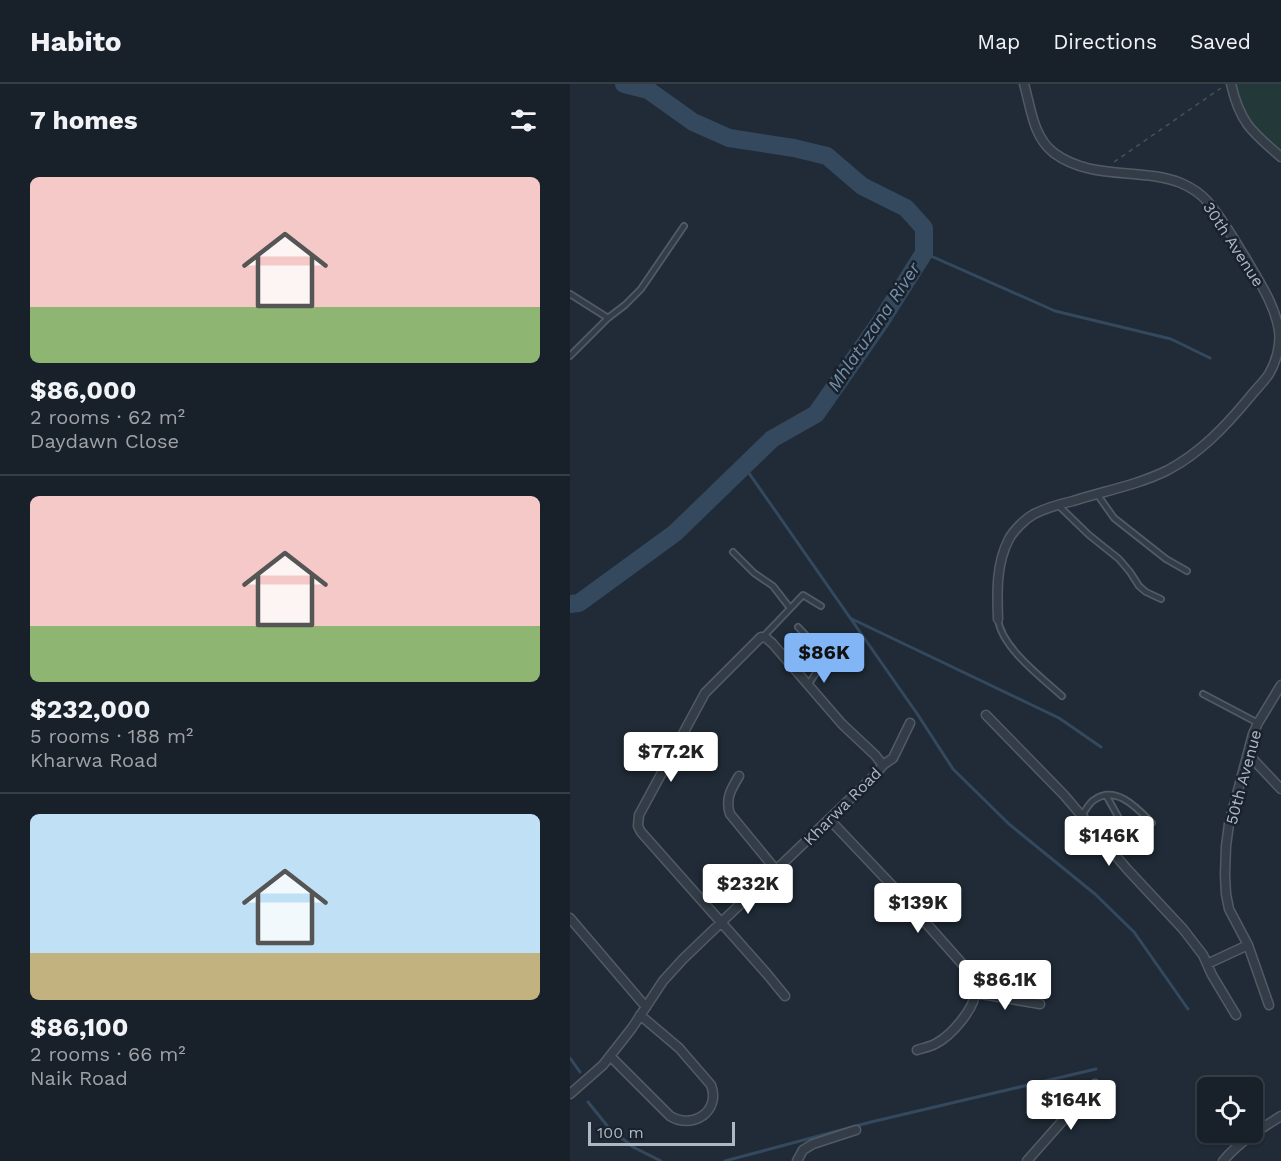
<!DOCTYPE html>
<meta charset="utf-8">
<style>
:root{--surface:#182029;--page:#212831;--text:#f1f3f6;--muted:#9fa3a8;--line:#363e46;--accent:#82b5f5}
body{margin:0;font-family:"Work Sans",sans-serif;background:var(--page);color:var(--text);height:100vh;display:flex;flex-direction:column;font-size:22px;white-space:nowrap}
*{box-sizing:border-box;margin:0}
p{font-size:20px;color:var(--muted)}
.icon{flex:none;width:33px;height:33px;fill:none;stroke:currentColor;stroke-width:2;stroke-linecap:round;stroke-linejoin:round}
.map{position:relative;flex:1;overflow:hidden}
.sheet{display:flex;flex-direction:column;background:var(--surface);width:570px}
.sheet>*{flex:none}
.fabs{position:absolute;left:627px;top:993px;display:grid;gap:12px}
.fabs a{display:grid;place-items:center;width:66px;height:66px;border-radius:9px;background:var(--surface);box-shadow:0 2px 4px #0004,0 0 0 2px var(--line);font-size:30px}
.scale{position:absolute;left:18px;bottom:15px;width:147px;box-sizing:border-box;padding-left:6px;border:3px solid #aeb8c4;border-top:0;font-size:16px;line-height:21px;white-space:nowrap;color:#aeb8c4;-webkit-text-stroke:4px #19222c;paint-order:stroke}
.price{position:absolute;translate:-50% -51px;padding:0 14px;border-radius:6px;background:#fff;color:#222;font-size:20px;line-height:39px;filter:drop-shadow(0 2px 3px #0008)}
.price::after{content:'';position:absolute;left:50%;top:36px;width:18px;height:14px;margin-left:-9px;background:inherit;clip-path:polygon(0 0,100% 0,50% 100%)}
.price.current{background:var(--accent);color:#111}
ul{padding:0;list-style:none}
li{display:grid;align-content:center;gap:12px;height:318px;padding:0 30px}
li+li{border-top:2px solid var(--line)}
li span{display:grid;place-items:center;height:186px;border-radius:9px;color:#555}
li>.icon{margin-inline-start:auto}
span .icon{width:108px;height:108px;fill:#fffc;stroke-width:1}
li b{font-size:26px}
h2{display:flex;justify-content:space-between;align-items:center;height:72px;padding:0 30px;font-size:26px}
header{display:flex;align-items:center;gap:36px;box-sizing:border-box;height:84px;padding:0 30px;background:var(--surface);border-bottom:2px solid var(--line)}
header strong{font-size:28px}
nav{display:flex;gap:33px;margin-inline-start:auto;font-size:21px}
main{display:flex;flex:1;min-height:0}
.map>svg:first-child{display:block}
.green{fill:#233839}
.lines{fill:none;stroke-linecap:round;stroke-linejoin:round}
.stream{stroke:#34485e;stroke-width:3}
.river{stroke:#34485e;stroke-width:18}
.lane-casing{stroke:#515b65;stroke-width:8}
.street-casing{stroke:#515b65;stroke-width:11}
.path{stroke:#405455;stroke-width:1.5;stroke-dasharray:4.5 4.5;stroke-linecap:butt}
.lane{stroke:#343d47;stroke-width:4.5}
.street{stroke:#343d47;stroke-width:8}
.labels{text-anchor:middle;stroke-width:5;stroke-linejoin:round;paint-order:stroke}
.street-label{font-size:16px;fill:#aeb8c4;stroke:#19222c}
.water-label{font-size:18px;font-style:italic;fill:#7690ac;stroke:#19222c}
</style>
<header>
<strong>Habito</strong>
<nav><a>Map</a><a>Directions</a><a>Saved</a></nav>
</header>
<main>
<section class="sheet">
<h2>7 homes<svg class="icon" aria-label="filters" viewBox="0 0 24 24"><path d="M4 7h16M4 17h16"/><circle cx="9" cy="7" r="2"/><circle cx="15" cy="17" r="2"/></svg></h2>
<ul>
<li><span style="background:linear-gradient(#f6c9c9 70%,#8fb573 0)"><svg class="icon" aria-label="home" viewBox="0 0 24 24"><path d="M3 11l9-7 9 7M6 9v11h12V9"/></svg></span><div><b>$86,000</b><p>2 rooms · 62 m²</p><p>Daydawn Close</p></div></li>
<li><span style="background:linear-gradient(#f6c9c9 70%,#8fb573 0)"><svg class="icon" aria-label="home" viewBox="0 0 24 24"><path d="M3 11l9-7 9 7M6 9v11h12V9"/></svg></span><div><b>$232,000</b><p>5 rooms · 188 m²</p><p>Kharwa Road</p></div></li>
<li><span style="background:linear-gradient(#bfe0f5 75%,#c2b280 0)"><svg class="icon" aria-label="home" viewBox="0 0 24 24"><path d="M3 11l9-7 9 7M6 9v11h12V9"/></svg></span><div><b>$86,100</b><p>2 rooms · 66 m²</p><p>Naik Road</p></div></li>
</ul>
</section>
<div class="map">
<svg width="711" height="1077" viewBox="0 0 711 1077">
<rect width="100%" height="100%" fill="#202b37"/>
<path class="green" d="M660,0h51v73l-31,-27z"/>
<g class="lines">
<path class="stream" d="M354,169l131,58 116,28 39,19
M174,382l174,249 35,54 56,55 86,70 39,38 54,77
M282,535l207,99 42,29
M0,974l10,14
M18,1018l21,26 24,19 28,14
M155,1077l146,-39 225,-53"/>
<path class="river" d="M0,520l9,-1 96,-70 97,-94 44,-25 65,-93 43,-68v-25l-18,-20 -44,-22 -35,-30 -33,-8 -65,-10 -36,-16 -45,-32 -24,-6"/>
<defs>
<path id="lane" d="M0,210l38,24
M0,272l38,-38 17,-13 16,-16 43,-63
M527,410l17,24 52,41 21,12
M488,421l31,30 30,24 11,13 9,14 7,6 15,7
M163,468l21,21 19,13 17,22
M428,535c3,28 44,59 64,77
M228,543l26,27 1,3 -1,4 -16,24
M193,553l40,-42 18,11
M633,610l55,29
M536,711l14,25
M512,731c4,-5 7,-12 12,-15 22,-16 44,9 58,23"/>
<path id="street" d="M661,0c9,39 21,48 50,73
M428,535c-1,-26 -2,-56 11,-80 5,-9 16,-20 25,-25 12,-6 26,-10 39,-13 31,-10 65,-16 95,-31 32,-17 57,-43 81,-72 6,-8 14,-15 20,-24 7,-12 12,-29 10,-43 -4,-27 -21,-51 -34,-74 -12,-19 -23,-39 -38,-56 -7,-8 -17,-14 -26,-18 -41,-16 -89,-2 -127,-30 -21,-16 -23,-45 -30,-69
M416,631l78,80 63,74 56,60 20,26 9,20 24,40
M678,670l33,35
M169,692c-8,13 -14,23 -9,38l46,56
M259,735l73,77 63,71c4,7 8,13 10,21 3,18 -24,48 -40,56 -6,3 -12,4 -18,6
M0,834l76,89
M637,880l41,-19
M405,909l65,11
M215,912l-18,-22 -126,-142 -3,-6 1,-11 66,-122 56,-56 5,1 6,5 70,81 33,31 8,10
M699,921l-21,-60 -19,-36 -3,-15 -1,-19 1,-29 3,-22 24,-90 5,-11 23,-38
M40,972l60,60c23,14 51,-5 41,-31l-32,-37 -39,-33
M0,1010l33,-29 29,-37 31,-47 20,-22 192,-184 8,-10 10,-7 17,-35
M227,1077l6,-11 10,-6 43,-14
M457,1077l68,-77
M653,1077c16,-19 37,-32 58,-45"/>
</defs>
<use href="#lane" class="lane-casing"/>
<use href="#street" class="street-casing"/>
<path class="path" d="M544,78l107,-74"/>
<use href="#lane" class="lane"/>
<use href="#street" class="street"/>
</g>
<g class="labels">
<g class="street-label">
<text transform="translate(664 160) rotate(57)" y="6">30th Avenue</text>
<text transform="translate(673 693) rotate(-75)" y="6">50th Avenue</text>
<text transform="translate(272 722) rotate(-45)" y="6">Kharwa Road</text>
</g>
<g class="water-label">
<text transform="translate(304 243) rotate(-56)" y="6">Mhlatuzana River</text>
</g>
</g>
</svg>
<div class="fabs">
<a><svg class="icon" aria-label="locate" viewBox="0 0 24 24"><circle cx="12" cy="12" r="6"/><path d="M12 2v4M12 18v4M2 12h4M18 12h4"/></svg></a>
</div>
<div class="scale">100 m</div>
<b class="price current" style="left:254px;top:600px">$86K</b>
<b class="price" style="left:101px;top:699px">$77.2K</b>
<b class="price" style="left:539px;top:783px">$146K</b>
<b class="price" style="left:178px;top:831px">$232K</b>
<b class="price" style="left:348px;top:850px">$139K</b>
<b class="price" style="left:435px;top:927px">$86.1K</b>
<b class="price" style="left:501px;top:1047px">$164K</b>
</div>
</main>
